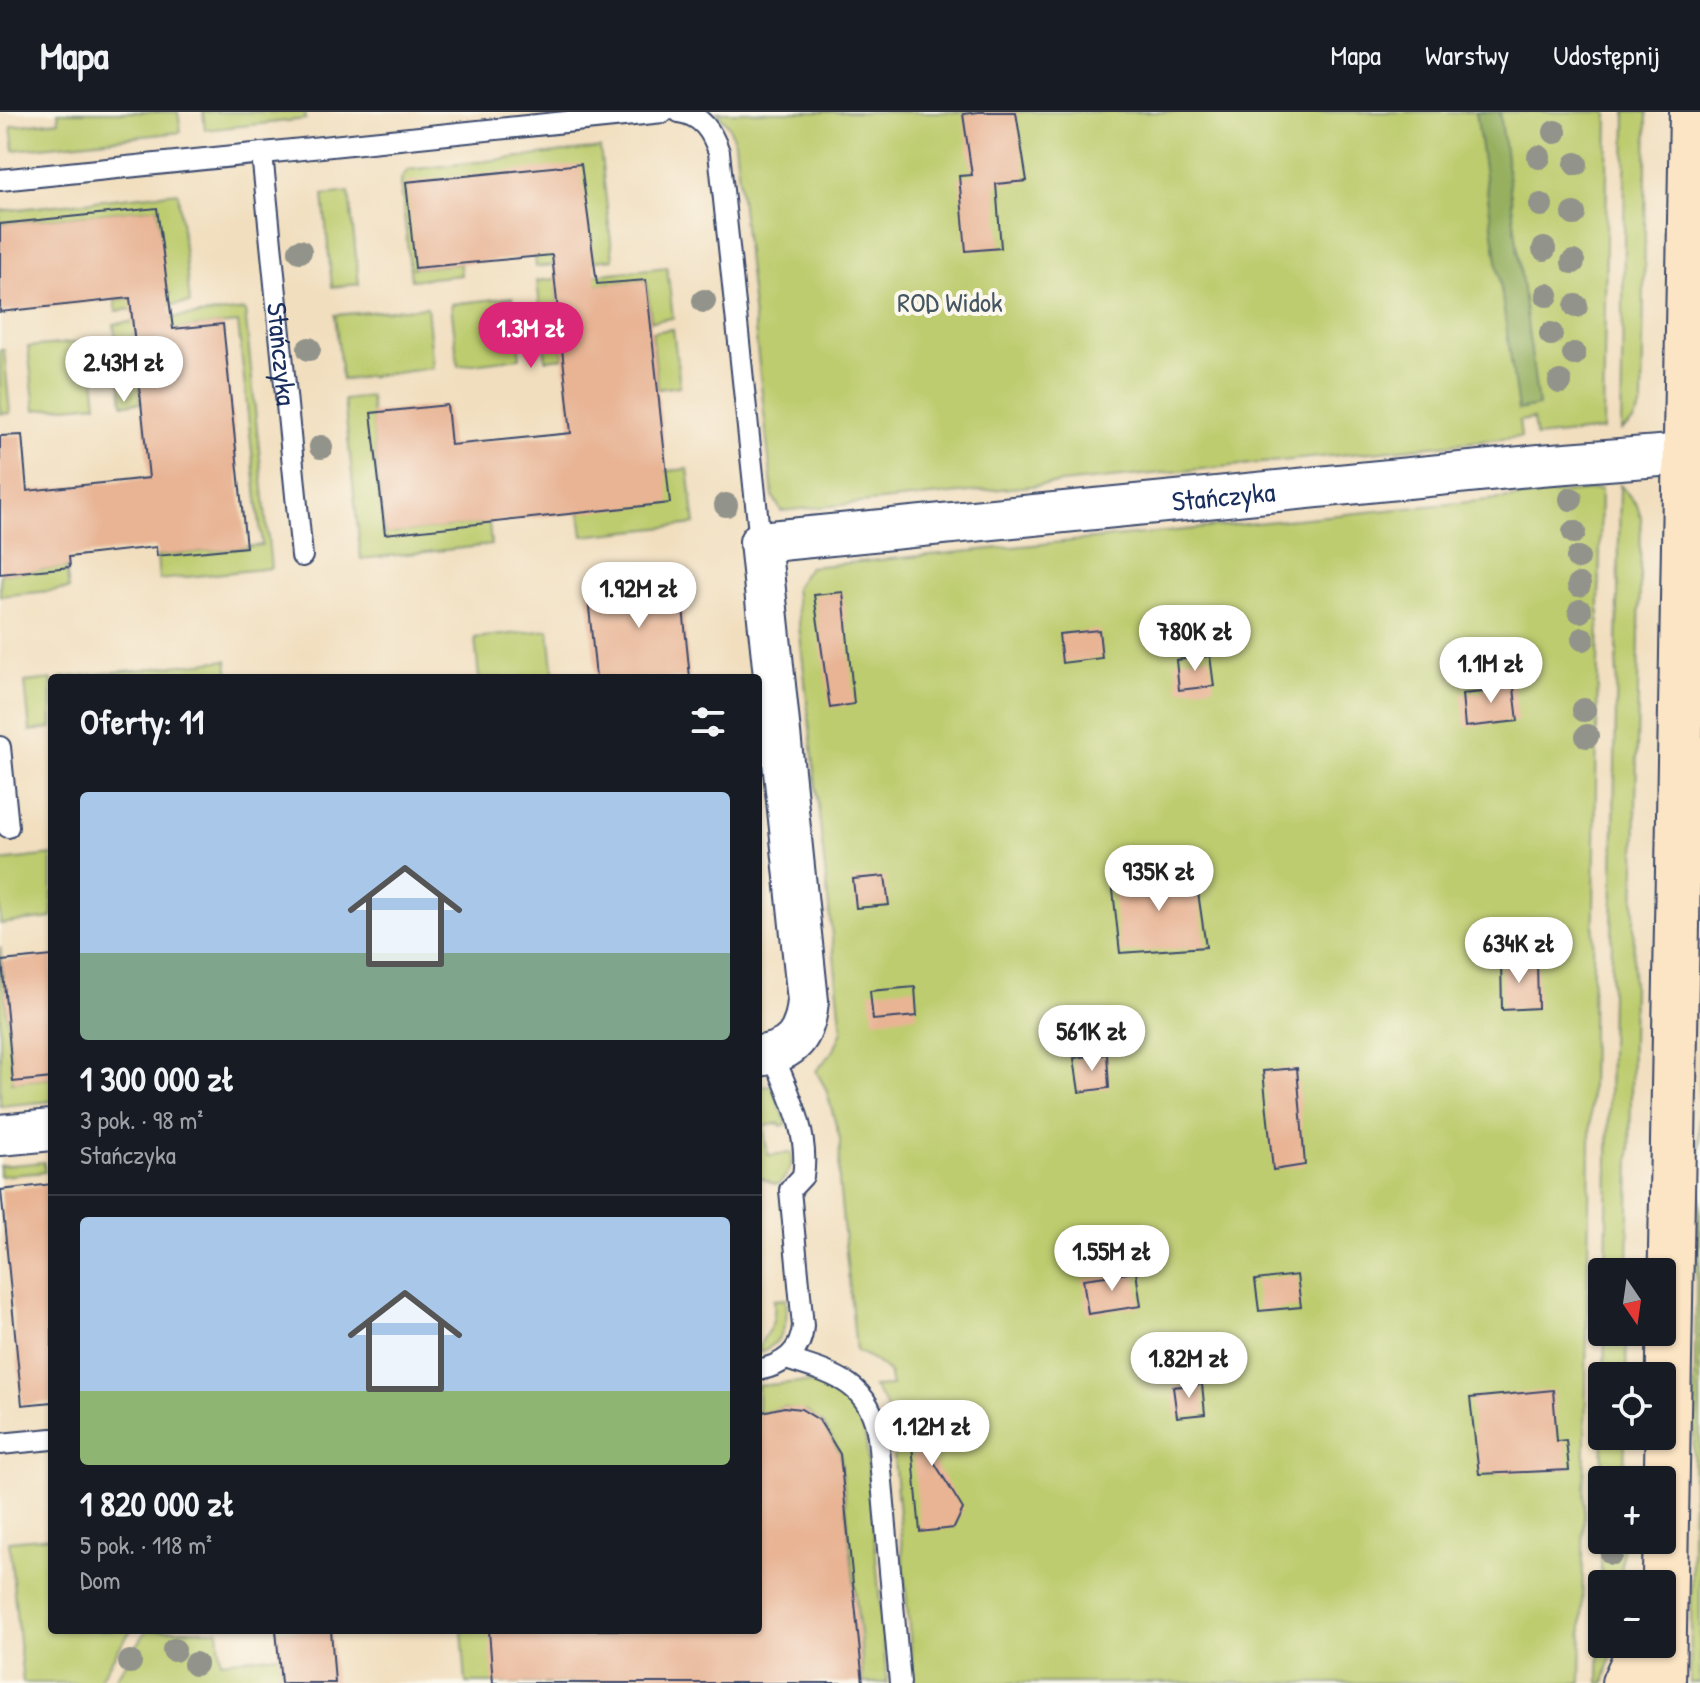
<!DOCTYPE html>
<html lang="pl">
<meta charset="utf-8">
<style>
:root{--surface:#171b24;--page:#20242c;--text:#f1f3f6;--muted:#9ea1a6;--line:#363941;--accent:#db2777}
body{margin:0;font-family:"Patrick Hand",sans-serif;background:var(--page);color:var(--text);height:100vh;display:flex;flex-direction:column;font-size:30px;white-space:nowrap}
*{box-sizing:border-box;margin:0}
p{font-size:26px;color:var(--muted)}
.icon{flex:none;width:44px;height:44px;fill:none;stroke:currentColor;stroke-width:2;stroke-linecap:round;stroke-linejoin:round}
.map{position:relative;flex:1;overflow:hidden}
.sheet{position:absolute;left:48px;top:562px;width:714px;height:960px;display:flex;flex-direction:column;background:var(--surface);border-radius:8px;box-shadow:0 2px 6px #0004}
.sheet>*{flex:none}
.needle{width:52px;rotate:167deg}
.buttons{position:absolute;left:1588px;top:1146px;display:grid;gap:16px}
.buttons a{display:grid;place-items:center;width:88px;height:88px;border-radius:8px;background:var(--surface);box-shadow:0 2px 6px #0004;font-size:40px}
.price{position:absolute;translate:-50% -68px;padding:0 18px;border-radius:28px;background:#fff;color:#222;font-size:26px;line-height:52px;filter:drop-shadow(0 2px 4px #0008)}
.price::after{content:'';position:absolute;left:50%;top:48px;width:24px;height:18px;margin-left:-12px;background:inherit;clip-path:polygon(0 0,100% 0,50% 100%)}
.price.selected{background:var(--accent);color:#fff}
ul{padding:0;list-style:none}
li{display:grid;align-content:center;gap:16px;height:424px;padding:0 32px}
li+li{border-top:2px solid var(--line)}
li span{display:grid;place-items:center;height:248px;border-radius:8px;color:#555}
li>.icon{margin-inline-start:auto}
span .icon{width:144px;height:144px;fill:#fffc;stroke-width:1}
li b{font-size:34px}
h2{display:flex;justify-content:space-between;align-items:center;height:96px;padding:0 32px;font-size:34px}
header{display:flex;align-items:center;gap:48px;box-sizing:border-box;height:112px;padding:0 40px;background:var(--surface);border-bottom:2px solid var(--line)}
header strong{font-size:38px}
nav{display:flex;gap:44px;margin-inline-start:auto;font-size:28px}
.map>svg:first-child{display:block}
.green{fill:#bdcc6e;stroke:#6c7e66;stroke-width:2}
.forest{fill:#96b061;stroke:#587060;stroke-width:2}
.building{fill:#e8b494}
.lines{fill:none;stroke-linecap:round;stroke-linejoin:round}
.lane-casing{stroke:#3b496c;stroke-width:24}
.street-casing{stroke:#3b496c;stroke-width:44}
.secondary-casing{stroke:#3b496c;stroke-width:48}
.lane{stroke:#fff;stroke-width:20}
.street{stroke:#fff;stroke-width:40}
.secondary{stroke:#fce5c4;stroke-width:44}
.tree{fill:#92938b}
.labels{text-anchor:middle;stroke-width:8;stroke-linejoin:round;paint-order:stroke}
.park-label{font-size:28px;fill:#445662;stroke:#fbf7ec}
.street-label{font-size:28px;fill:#1b2f5e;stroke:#fbf7ec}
</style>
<header>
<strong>Mapa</strong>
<nav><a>Mapa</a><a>Warstwy</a><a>Udostępnij</a></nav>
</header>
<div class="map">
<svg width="1700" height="1571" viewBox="0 0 1700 1571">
<rect width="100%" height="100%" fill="#fbf7ec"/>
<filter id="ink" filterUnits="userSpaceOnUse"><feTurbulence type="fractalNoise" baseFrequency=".0125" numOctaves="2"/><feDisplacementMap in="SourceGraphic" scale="16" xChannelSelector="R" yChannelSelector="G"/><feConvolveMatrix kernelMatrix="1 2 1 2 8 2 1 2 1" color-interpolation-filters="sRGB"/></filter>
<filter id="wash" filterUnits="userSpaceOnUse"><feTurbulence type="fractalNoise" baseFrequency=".006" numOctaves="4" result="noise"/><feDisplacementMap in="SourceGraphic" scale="32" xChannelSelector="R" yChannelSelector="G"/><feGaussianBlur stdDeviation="1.8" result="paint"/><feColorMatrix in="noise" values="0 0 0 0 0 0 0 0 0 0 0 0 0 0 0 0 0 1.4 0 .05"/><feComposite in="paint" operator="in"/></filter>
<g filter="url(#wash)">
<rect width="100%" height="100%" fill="#f1debe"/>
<path class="green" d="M58,0h120l3,20 -167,18 -3,-24 48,-5z
M203,0h102l1,7 -101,11z
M717,0h891l-5,318 -67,7 -3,-18 -14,2 2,16 -740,74 -8,-15 -38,-354 -6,-16z
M1626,0h21l-5,292 -9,18 -12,9z
M600,36l13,111 -77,8 -1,-11 -120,9 -2,3 47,-4 1,11 -50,5 -10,-95v-6l7,-9z
M178,80l12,111 -74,8 -1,-11 54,-7 -3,-2 -9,-83 -157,16v-13z
M349,80l10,92 -27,3 -9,-92z
M667,155l6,51 -22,3 -5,-41 -90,8 7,70 -17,2 -9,-79z
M513,185l7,61 -62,8 -7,-62z
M427,195l6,61 -91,12 -7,-65z
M245,198l26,258 -112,12 -2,-24 105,-11 -24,-222 -104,10 7,70 -18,1 -9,-80z
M673,217l7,57 -22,3 -6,-57z
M90,229l7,63 -62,6 -7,-63z
M0,238h4l6,63 -10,1z
M370,284l14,134 -2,4 107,-12 2,23 -130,14 -17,-159z
M688,357l7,55 -112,12 -3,-24 87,-41z
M1620,373l17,20 4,13 -13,754h-22z
M1601,377l-20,1194h-667l-23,-258 -6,-21 -12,-17 19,-1 -3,-14 -20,-15 -13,-6 -17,-168 1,-44 -14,-50 -10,-18 18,-21 8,-19 -47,-444 14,-20z
M66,455l3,22 -69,7v-22z
M549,518l5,48h-75l-4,-40z
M227,548l2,18h-169z
M52,567v49l-22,3 -5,-49z
M52,743v63l-52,6v-63z
M0,834l13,132 -2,4 41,-4v23l-52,5z
M1700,939v632h-10z
M772,974l15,38 -6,2 -1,-3 -17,3 5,29 24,-2c1,14 -3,20 -13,31h-5l-16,-8v-89z
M44,1050l1,10 -45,4v-10z
M786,1187c3,24 -3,45 -28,54 4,-23 19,-20 16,-53z
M1605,1220h22l-1,44h-22z
M799,1270c40,2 60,21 67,60l21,241h-24l-2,-39 -21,-190 -16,-29 -17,-13 -23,-5 -26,7v-28z
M1603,1324h22l-1,44h-22z
M1602,1393v35h21l-2,44h-19v60h13l-11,39h-5z
M52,1425v93h79l-34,53h-74l-14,-142z
M147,1518h71l3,31 58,-6 2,28h-168z
M462,1518h138l4,53h-138z"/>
<path class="forest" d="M1476,0h24l38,294 -20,4z"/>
<g id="blocks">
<path class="building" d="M979,0h37l11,69 -31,3 5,64 -35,3 -7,-75 13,-1 -9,-61z
M581,52l16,120 49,-4 24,223 -285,31 -14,-121 76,-8 4,40 120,-12 -19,-178 -137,13 -9,-86z
M157,96l16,121 50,-5 23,223 -89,9 -1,-9 -37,4 -50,6 1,10 -70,7v-138l22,-1 5,56 122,-13 -19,-180 -130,14v-88z
M680,465l10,101h-94l-9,-91z
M843,480l11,112 -24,4 -16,-113z
M1099,518l3,28 -40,5 -3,-29z
M1210,544l4,30 -35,4 -3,-30z
M1513,568l5,41 -53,6 -3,-33 21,-2v-9z
M1195,760l11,75 -86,6 -8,-72z
M885,764l4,29 -33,3 -3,-29z
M52,844v122l-39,4 -11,-121z
M1501,849h36l1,47 -36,2z
M915,875l2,29 -44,4 -3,-29z
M1107,942l2,34 -30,4 -5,-34z
M1297,956l8,97 -32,5 -10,-99z
M52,1072v218l-30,3 -21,-215z
M1136,1160l5,34 -53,8 -5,-35z
M1297,1163l4,32 -42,4 -4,-31z
M1202,1272l3,30 -28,3 -4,-30z
M1553,1278l4,51 9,-1 3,30 -90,4 -9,-76z
M784,1295l17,2 18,11 21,34 23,229h-370l-4,-53h269v-217z
M953,1295l4,34 -34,3 40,65 -9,19 -34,4 -8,-87h-5l-4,-33z
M276,1518h55l4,53h-54z"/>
</g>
</g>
<g filter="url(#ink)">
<use href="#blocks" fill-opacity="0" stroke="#3b496c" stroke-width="2"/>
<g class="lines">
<defs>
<g id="lane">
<path d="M679,0c23,3 33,20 40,40l41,390"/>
<path id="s1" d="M262,41l40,403"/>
<path d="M0,68l663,-68"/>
<path d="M0,635l8,80"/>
<path d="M786,1247c45,14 85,23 92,78l22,246"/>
<path d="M758,1258c25,-5 43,-17 45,-44l-13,-136 13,-14c7,-42 -15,-84 -30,-121"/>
<path d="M0,1332l52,-5"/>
</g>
<g id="street">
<path id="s2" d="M758,944c35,-4 47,-21 50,-55l-48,-459 780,-77 146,-11"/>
<path d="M0,1023l52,-5"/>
</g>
<path id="secondary" d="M1624,1571l18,-39
M1663,1571l29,-1571"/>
</defs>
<use href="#lane" class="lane-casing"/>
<use href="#street" class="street-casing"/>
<use href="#secondary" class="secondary-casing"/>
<use href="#lane" class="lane"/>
<use href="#street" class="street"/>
<use href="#secondary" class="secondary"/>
</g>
<g class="tree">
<circle cx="1555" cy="20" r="12"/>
<circle cx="1539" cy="45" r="12"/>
<circle cx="1576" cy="52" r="12"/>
<circle cx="1541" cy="93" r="12"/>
<circle cx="1574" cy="102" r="12"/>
<circle cx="1544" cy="137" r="12"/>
<circle cx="300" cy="139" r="12"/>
<circle cx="1573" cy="150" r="12"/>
<circle cx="1547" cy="183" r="12"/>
<circle cx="704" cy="189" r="12"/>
<circle cx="1576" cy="194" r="12"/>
<circle cx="1551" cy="222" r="12"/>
<circle cx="309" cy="237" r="12"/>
<circle cx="1574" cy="242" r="12"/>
<circle cx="1560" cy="270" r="12"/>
<circle cx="321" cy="335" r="12"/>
<circle cx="1571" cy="387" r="12"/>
<circle cx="726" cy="393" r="12"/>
<circle cx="1574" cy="420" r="12"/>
<circle cx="1578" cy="446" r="12"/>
<circle cx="1579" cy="473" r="12"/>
<circle cx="1580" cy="499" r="12"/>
<circle cx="1583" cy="527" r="12"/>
<circle cx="1584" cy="598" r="12"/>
<circle cx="1587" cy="624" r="12"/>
<circle cx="1612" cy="1441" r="12"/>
<circle cx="174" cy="1538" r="12"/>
<circle cx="130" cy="1550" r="12"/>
<circle cx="195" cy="1552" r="12"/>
</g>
</g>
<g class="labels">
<g class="park-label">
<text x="950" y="200">ROD Widok</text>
</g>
<g class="street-label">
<text dy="10" stroke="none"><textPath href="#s1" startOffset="202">Stańczyka</textPath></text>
<text dy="10" stroke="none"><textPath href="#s2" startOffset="1010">Stańczyka</textPath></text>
</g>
</g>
</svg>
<div class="buttons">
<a><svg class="needle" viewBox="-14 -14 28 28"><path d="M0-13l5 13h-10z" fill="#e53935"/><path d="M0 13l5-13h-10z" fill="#9ea1a6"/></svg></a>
<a><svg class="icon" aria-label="locate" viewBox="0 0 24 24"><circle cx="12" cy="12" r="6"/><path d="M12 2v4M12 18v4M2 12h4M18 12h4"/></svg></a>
<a>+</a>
<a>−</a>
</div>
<b class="price selected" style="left:531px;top:258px">1.3M zł</b>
<b class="price" style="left:124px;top:292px">2.43M zł</b>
<b class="price" style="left:639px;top:518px">1.92M zł</b>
<b class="price" style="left:1195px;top:561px">780K zł</b>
<b class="price" style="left:1491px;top:593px">1.1M zł</b>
<b class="price" style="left:1159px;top:801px">935K zł</b>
<b class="price" style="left:1519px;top:873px">634K zł</b>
<b class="price" style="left:1092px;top:961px">561K zł</b>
<b class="price" style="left:1112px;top:1181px">1.55M zł</b>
<b class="price" style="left:1189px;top:1288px">1.82M zł</b>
<b class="price" style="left:932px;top:1356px">1.12M zł</b>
<section class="sheet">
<h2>Oferty: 11<svg class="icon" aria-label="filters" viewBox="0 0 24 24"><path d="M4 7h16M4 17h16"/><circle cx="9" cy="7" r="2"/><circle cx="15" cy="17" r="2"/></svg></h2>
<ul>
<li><span style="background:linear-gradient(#a9c7e8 65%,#7fa58c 0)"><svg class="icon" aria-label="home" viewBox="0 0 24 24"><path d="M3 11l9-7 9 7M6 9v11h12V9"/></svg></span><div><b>1 300 000 zł</b><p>3 pok. · 98 m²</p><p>Stańczyka</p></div></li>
<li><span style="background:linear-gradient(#a9c7e8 70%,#8fb573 0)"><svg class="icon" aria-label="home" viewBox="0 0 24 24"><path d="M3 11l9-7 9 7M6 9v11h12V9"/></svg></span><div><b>1 820 000 zł</b><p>5 pok. · 118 m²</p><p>Dom</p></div></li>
</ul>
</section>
</div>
